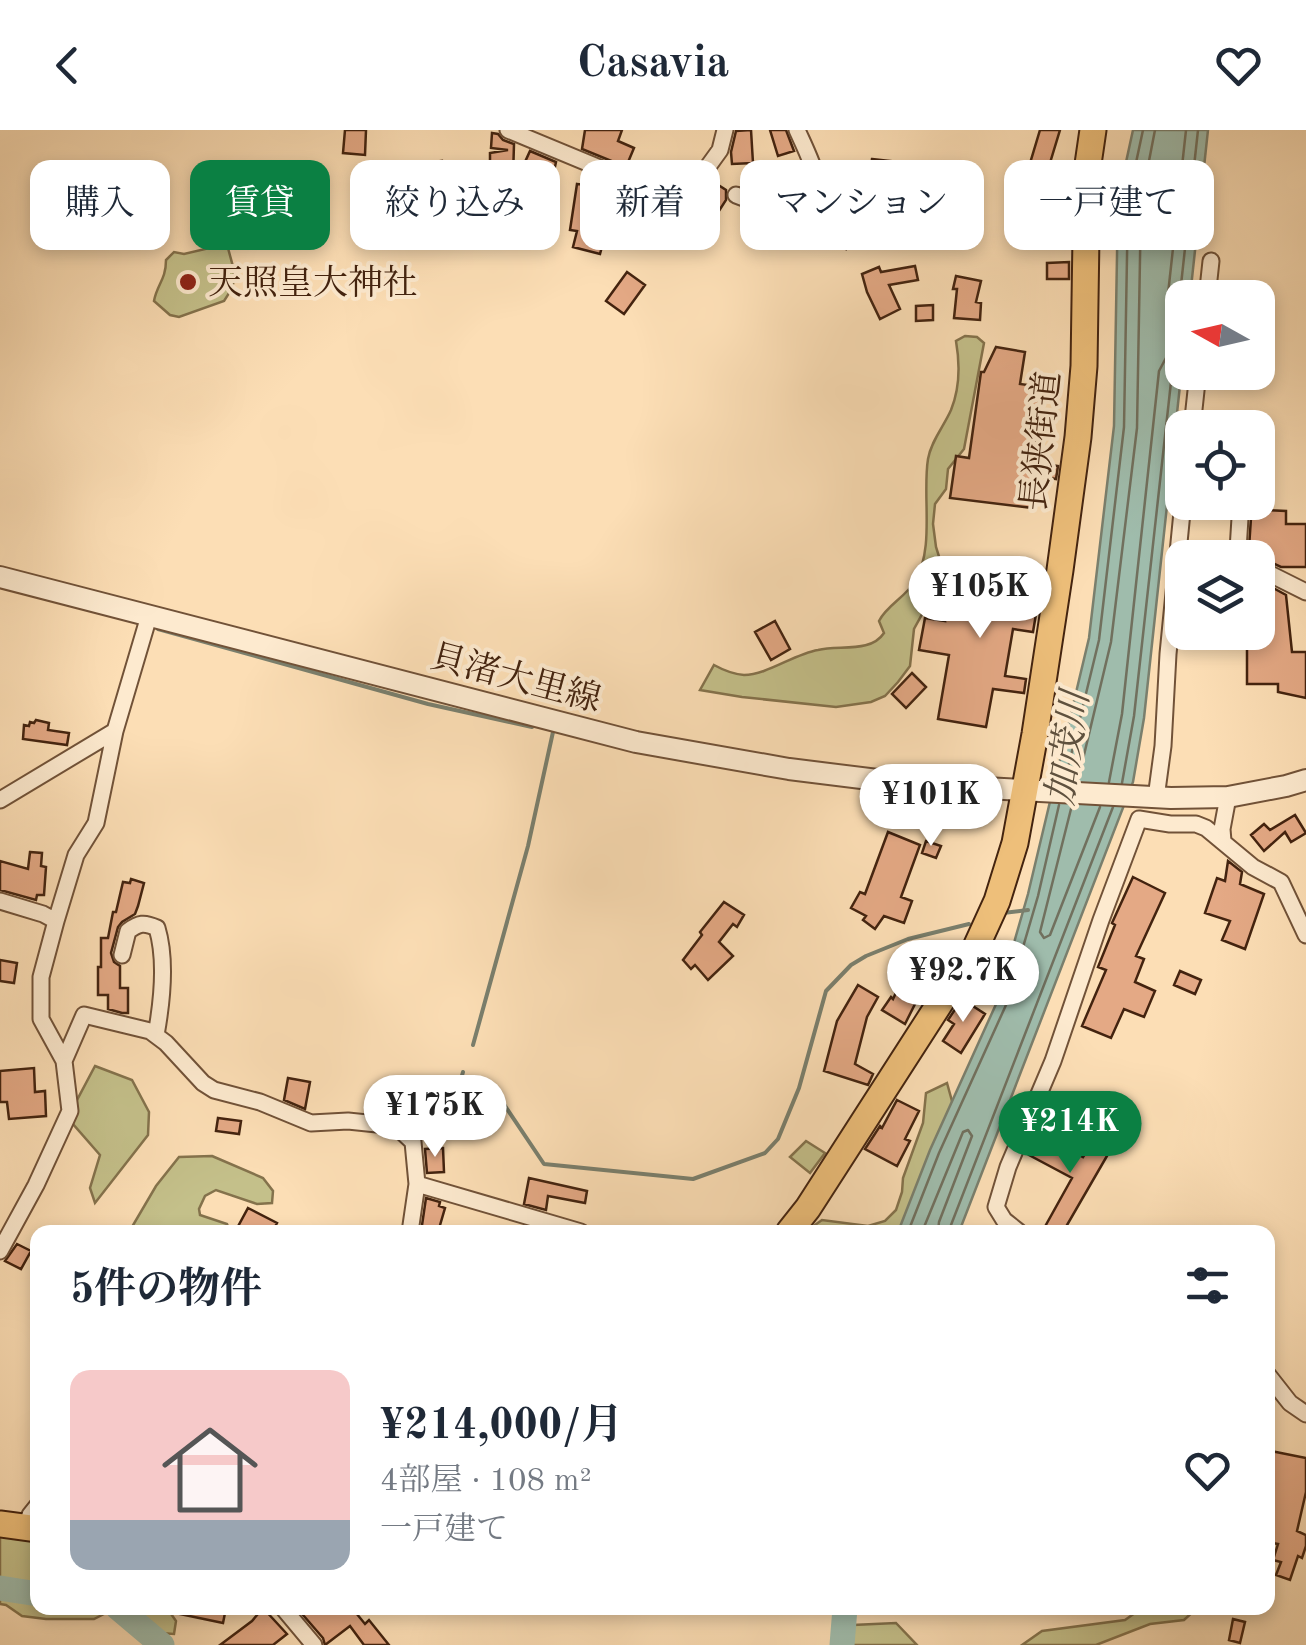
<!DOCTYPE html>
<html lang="ja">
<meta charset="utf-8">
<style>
:root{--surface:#fff;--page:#f2f2f3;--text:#1f2937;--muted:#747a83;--line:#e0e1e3;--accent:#0b8043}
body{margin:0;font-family:"Old Standard TT","Noto Serif JP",serif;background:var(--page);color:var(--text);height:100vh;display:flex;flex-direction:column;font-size:38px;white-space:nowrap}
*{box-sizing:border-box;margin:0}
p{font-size:32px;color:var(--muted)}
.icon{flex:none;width:55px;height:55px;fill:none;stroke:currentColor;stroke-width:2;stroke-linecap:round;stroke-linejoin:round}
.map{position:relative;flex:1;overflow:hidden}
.details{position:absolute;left:30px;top:1095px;width:1245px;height:390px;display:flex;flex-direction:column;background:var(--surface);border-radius:20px;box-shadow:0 5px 15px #0003}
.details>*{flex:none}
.hud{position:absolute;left:30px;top:30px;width:1248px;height:90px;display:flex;gap:20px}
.needle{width:65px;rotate:278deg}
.tools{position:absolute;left:1165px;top:150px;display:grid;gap:20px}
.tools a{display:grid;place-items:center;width:110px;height:110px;border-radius:20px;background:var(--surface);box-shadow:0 5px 15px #0003;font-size:50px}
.price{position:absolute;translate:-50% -85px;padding:0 22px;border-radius:35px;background:#fff;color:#222;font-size:32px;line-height:65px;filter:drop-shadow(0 2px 5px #0008)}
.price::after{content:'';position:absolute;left:50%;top:60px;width:30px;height:22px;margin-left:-15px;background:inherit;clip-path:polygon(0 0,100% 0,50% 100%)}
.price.current{background:var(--accent);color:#fff}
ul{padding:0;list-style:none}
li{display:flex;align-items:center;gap:30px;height:250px;padding:0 40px}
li+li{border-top:2px solid var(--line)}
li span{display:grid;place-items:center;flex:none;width:280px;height:200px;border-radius:20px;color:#555}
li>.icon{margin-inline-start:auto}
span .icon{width:120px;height:120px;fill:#fffc;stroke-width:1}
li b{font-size:42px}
h2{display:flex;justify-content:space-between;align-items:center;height:120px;padding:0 40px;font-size:42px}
.chip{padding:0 35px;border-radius:20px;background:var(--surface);box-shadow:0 5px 15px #0003;font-size:35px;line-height:90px}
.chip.current{background:var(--accent);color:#fff}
header{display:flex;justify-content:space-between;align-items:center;height:130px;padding:0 40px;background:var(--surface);font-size:45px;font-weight:800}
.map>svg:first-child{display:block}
.green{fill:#c4c08a;stroke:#84724c;stroke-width:2.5}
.water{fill:#9fbcac;stroke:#7a7f6d;stroke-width:2.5}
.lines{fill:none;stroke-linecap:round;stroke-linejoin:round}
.shore{stroke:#71705e;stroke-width:2.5}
.stream{stroke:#7a7f6d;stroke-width:4}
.river{stroke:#9fbcac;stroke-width:25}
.building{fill:#e4a985;stroke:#43230f;stroke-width:2.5}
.minor-casing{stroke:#715238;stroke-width:19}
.tertiary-casing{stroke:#715238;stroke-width:24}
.primary-casing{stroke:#43230f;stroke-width:29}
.minor{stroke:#fdeacf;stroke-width:15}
.tertiary{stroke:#fdeacf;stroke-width:20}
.primary{stroke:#eebf7a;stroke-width:25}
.poi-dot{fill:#8f2418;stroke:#fdeacf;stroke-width:4}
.labels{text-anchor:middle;stroke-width:8;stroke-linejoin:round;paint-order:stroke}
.poi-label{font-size:35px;fill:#43230f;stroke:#fdeacf;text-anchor:start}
.street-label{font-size:35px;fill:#43230f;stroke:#fdeacf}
.water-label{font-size:38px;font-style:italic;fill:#5f513e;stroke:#fdeacf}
</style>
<header><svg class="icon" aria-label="back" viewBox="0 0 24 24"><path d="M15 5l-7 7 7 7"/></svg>Casavia<svg class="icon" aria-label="heart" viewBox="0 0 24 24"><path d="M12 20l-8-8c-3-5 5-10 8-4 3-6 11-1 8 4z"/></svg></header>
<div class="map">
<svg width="1306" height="1515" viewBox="0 0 1306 1515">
<rect width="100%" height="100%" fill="#fcdeb5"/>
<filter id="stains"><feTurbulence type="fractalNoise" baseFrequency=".002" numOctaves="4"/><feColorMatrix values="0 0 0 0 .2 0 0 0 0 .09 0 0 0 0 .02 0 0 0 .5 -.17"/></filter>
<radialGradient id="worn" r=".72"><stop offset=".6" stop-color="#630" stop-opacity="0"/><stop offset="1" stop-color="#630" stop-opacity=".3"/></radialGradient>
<path class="green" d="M222,115l6,3c6,24 12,30 -4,53l-45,16 -9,-2 -16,-14c3,-17 12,-21 12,-41l8,-8 10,2z
M965,206l12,1 7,6 -20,106 -16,20 -2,20 -11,15 -2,20 3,23 6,19 -5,21 -23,42 -4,37 -12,16 -13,14 -14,6 -35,5 -94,-10 -42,-7 14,-25c9,5 19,9 30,10 23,0 50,-21 74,-25 22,-5 53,3 66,-17l-5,-12c8,-16 27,-24 36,-40 20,-33 7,-85 13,-122 3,-18 16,-33 23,-49 9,-22 9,-46 5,-69z
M95,936l37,14 17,32 -1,23 -53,68 -5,-15 10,-33 -27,-31 3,-22z
M947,953l8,29 -45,120h-105l17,-12 46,6 17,-5 11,-11 6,-18 1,-14 20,-55 3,-30z
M806,1011l19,12 -15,20 -20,-16z
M212,1026l51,22 10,13 -1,12 -15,1 -41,-14 -11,6 -6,13 1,6 27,9 3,8h-101l27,-46 23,-29z
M0,1405l37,4 1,69h129l9,13 -2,13 -14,-1 -24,-19 -30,-1 -12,6h-48l-24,-3 -16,-11 -6,-1z
M1142,1478h55l-13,12 -34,4 -54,21h-74l20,-14 83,-11z
M896,1493l21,22h-66l2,-20z"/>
<path class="water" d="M1133,0h75l-18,167 -8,1v69l-38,351 -11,64 -174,450h-61l32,-82 67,-148 31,-108 61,-256 25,-212 4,-227z"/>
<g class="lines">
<path class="shore" d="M1182,172l-2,-8 18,-164
M1182,188l-11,-10 -3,-14 18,-164
M1065,650l34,-140 25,-213 4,-227 15,-70
M1078,650l33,-138 26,-214 4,-226 14,-72
M1109,652l13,-68 37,-343 8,-15 15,-6
M1122,653l12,-67 38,-343 4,-7 6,-3
M1072,675l-32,127 4,6 6,-3 50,-128
M908,1102l31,-79 67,-148 32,-109 21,-91
M922,1102l41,-100 5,-2 4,6 -33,86 -1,10
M950,1102l1,-7 162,-418"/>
<path class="stream" d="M158,499l270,75 104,23
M1003,783l25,-3
M473,915l55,-199 25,-114
M463,942l-2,7 32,9 51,76 149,15 72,-26 13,-14 21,-51 27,-97 25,-26 15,-9 42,-17 61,-15"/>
<path class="river" d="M0,1458l38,6
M118,1478l44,37
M842,1515l3,-37"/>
</g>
<path class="building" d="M345,0h21l-1,25 -22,-2z
M585,0h37l-4,11 16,7 -8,19 -44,-18z
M751,0l2,33 -21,1 -1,-12 5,-21z
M770,0h16l8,21 -16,5z
M1040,0h20l-14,46 -18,-6z
M492,3l6,1 5,6 11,4 -1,33 -23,-1v-23l18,-3 -17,-2z
M530,21l26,11 -5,23 4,1 -13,40 -24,-7 8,-24 -10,-2 4,-20z
M872,29l19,2 -4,25 -18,-3z
M442,31l2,11 -12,2 3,29 -20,3 -6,-41z
M835,33l16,3 -3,13 -15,-4z
M671,35l18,9 -12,14 -13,-6z
M712,51l14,9v10l-9,14 -20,-13z
M577,54l34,4 1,-3 19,8 -18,34 -5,-3 -8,30 -27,-7 4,-16 -7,-1z
M891,61l18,4 -4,18 -3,-1 -8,28 -37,-11 -11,20 -27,-14 6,-6 3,-8 12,7 6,-22 39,12z
M1069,132v17h-22v-16z
M915,136l3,14 -29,5 11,24 -20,10 -13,-27 -5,-18 17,-7 2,5z
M627,142l18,13 -21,29 -18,-13z
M956,146l25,5 -5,21 5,1 -1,17 -26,-2 3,-29h-4z
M933,175v15l-17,1v-15z
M996,217l29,5 -5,32 22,3 -10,75 26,4 -2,13 -19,-3 -4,32 -83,-10 6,-42 13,2 12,-86h3z
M1252,373h11l-1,7 24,1v13h20v43h-25l-19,-9h-10l-3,-10z
M1043,442l-10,60 -20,-3 -8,47 21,3 -2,14 -31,-4 -7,38 -48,-8 11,-64 -30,-5 6,-32 20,3 -5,-31 7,-8z
M1275,459l11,6 6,57h14v46l-28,-6v-8h-31v-47h11v-46z
M775,491l15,28 -19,11 -16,-28z
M912,543l14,14 -20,21 -14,-14z
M36,590l13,3 -1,7 21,3 -2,12 -44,-6 1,-14 5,1 1,-4 4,1z
M1295,685l11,18 -15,9 -6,-10 -21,19 -13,-16 13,-11 6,6z
M888,702l32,13 -19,52 11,4 -8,22 -20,-7 -9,13 -12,-9 3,-4 -15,-8 9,-16 5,2z
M926,711l15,5 -5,12 -14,-5z
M30,722l12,1 -1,13 5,1 -2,28h-7l-1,5 -36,-10v-29l28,8z
M1228,731l14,11 -2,12 24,10 -19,55 -23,-9 8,-19 -25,-8 12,-35 8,3z
M1133,747l32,16 -29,63 8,3 -9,23 20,9 -11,26 -20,-8 -13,29 -29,-12 24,-56 -8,-3 17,-42 -3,-2z
M131,749l13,4 -6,23 -3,8 -13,8 -4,5 -7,26 3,9 6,4v22h8v25h-6l-14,-4v-14h-10v-28h3v-29h7l5,-26h3l7,-30 7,1z
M724,772l20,13 -7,12 -4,-3 -14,18 14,14 -25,24 -13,-15 -4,4 -8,-9 19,-25 -2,-3z
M0,830l17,3 -3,20 -14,-2z
M1180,841l21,9 -6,14 -21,-9z
M902,850l20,10 -17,34 -23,-14 9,-13 2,2z
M858,855l20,12 -11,20 -12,47 18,10 -5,11 -44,-14 13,-50z
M962,869l23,15 -24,39 -18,-12 11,-17 -6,-4z
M34,938l1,24 10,-1 1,25 -37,3 -2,-17h-7v-31z
M288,948l22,4 -5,27 -21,-9z
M897,970l22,11 -14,28 5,2 -13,25 -32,-17 15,-23 2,2z
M1043,982l14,7 -6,12 -13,-6z
M218,988l23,3 -2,13 -23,-3z
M1040,1004l43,23 13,-19 15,11 -44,76 13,7h-38l30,-54 -43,-23z
M443,1018l1,24 -17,1 -2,-24z
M529,1048l58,13 -2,12 -37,-7 -2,14 -22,-6z
M426,1068l14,4 -1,4 6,2 -7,24h-17z
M248,1078l29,15 -5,9h-37z
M17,1114l14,7 -10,18 -16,-8z
M1271,1321l35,7v34l-9,39 9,4v11l-4,12 -4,-2 -8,24 -14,-5 5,-13 -8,-2 5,-16 -10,-2v-76z
M175,1478h51l-3,15 -48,-10z
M263,1478l24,26 -14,11h-53l32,-24z
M297,1478h55l13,16 4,-4 20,25h-25l-14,-19 -25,19 -2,-7z
M1233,1489l12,3 -5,21 -11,-3z"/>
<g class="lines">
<defs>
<path id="minor" d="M508,0l169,70 9,-3 34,-47 5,-20
M819,53l44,11
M736,65l79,30c13,-34 -4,-64 -18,-95
M1207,168l4,-37
M1192,298l6,-56
M1241,372l-3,48 3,8
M1258,438l48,24
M1156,668l7,-52 5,-92 15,-152
M0,670l115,-69
M1223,711l-1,-12 6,-32
M0,771l43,13 13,7 -15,56v42l23,42 20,-46 66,16 16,12 37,40 11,7 46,12 51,21 37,-2 48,5 17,16 4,42 164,48
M56,791l20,-66 20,-32 19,-92 34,-115
M122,825l6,-24c11,-8 16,-9 29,-3 10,33 5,74 -1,107
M410,1102l7,-48
M1019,1102l-15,-12 -8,-13 12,-40 45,-106 48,-141 38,-101 31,5h26l10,4 47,39 28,15 25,53
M0,1121l36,-66 34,-74 -6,-50
M1268,1245l22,28 16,11
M26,1397l4,-12 8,-10
M283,1478l31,37"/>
<path id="tertiary" d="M0,447l636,165 153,27 121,15 261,14 57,-1 58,-11 20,-6"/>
<path id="primary" d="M789,1102l19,-24 168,-261 21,-46 18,-58 20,-109 25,-164 18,-133 6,-71 3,-195 6,-41
M0,1394l38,5"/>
</defs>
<use href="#minor" class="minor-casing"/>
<use href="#tertiary" class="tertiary-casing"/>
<use href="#primary" class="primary-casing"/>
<use href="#minor" class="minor"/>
<use href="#tertiary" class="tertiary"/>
<use href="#primary" class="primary"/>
</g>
<circle class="poi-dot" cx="188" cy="152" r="10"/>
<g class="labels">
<g class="poi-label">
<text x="208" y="164">天照皇大神社</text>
</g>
<g class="street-label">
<text transform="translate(1040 311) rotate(-84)" y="12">長狭街道</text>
<text transform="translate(516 547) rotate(15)" y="12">貝渚大里線</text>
</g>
<g class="water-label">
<text transform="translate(1067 618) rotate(-82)" y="13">加茂川</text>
</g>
</g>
<rect width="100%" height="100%" filter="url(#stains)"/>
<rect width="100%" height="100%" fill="url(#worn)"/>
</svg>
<div class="tools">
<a><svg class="needle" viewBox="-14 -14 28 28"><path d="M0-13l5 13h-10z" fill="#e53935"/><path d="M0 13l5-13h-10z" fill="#747a83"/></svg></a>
<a><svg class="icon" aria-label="locate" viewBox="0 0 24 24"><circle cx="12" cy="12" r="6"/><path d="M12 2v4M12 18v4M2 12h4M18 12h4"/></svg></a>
<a><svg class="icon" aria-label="layers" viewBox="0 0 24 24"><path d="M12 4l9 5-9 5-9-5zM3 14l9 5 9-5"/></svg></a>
</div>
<b class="price" style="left:980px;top:511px">¥105K</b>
<b class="price" style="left:931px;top:719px">¥101K</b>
<b class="price" style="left:963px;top:895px">¥92.7K</b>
<b class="price" style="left:435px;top:1030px">¥175K</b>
<b class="price current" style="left:1070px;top:1046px">¥214K</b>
<div class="hud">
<a class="chip">購入</a>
<a class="chip current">賃貸</a>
<a class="chip">絞り込み</a>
<a class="chip">新着</a>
<a class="chip">マンション</a>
<a class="chip">一戸建て</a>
</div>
<section class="details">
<h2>5件の物件<svg class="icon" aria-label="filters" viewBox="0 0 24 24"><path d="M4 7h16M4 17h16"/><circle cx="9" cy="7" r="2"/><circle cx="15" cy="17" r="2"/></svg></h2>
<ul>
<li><span style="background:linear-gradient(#f6c9c9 75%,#9aa5b1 0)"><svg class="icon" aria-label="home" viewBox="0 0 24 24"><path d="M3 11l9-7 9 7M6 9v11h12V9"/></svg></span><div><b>¥214,000/月</b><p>4部屋 · 108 m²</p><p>一戸建て</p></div><svg class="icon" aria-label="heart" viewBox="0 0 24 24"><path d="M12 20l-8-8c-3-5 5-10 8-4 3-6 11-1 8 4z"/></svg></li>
</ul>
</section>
</div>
